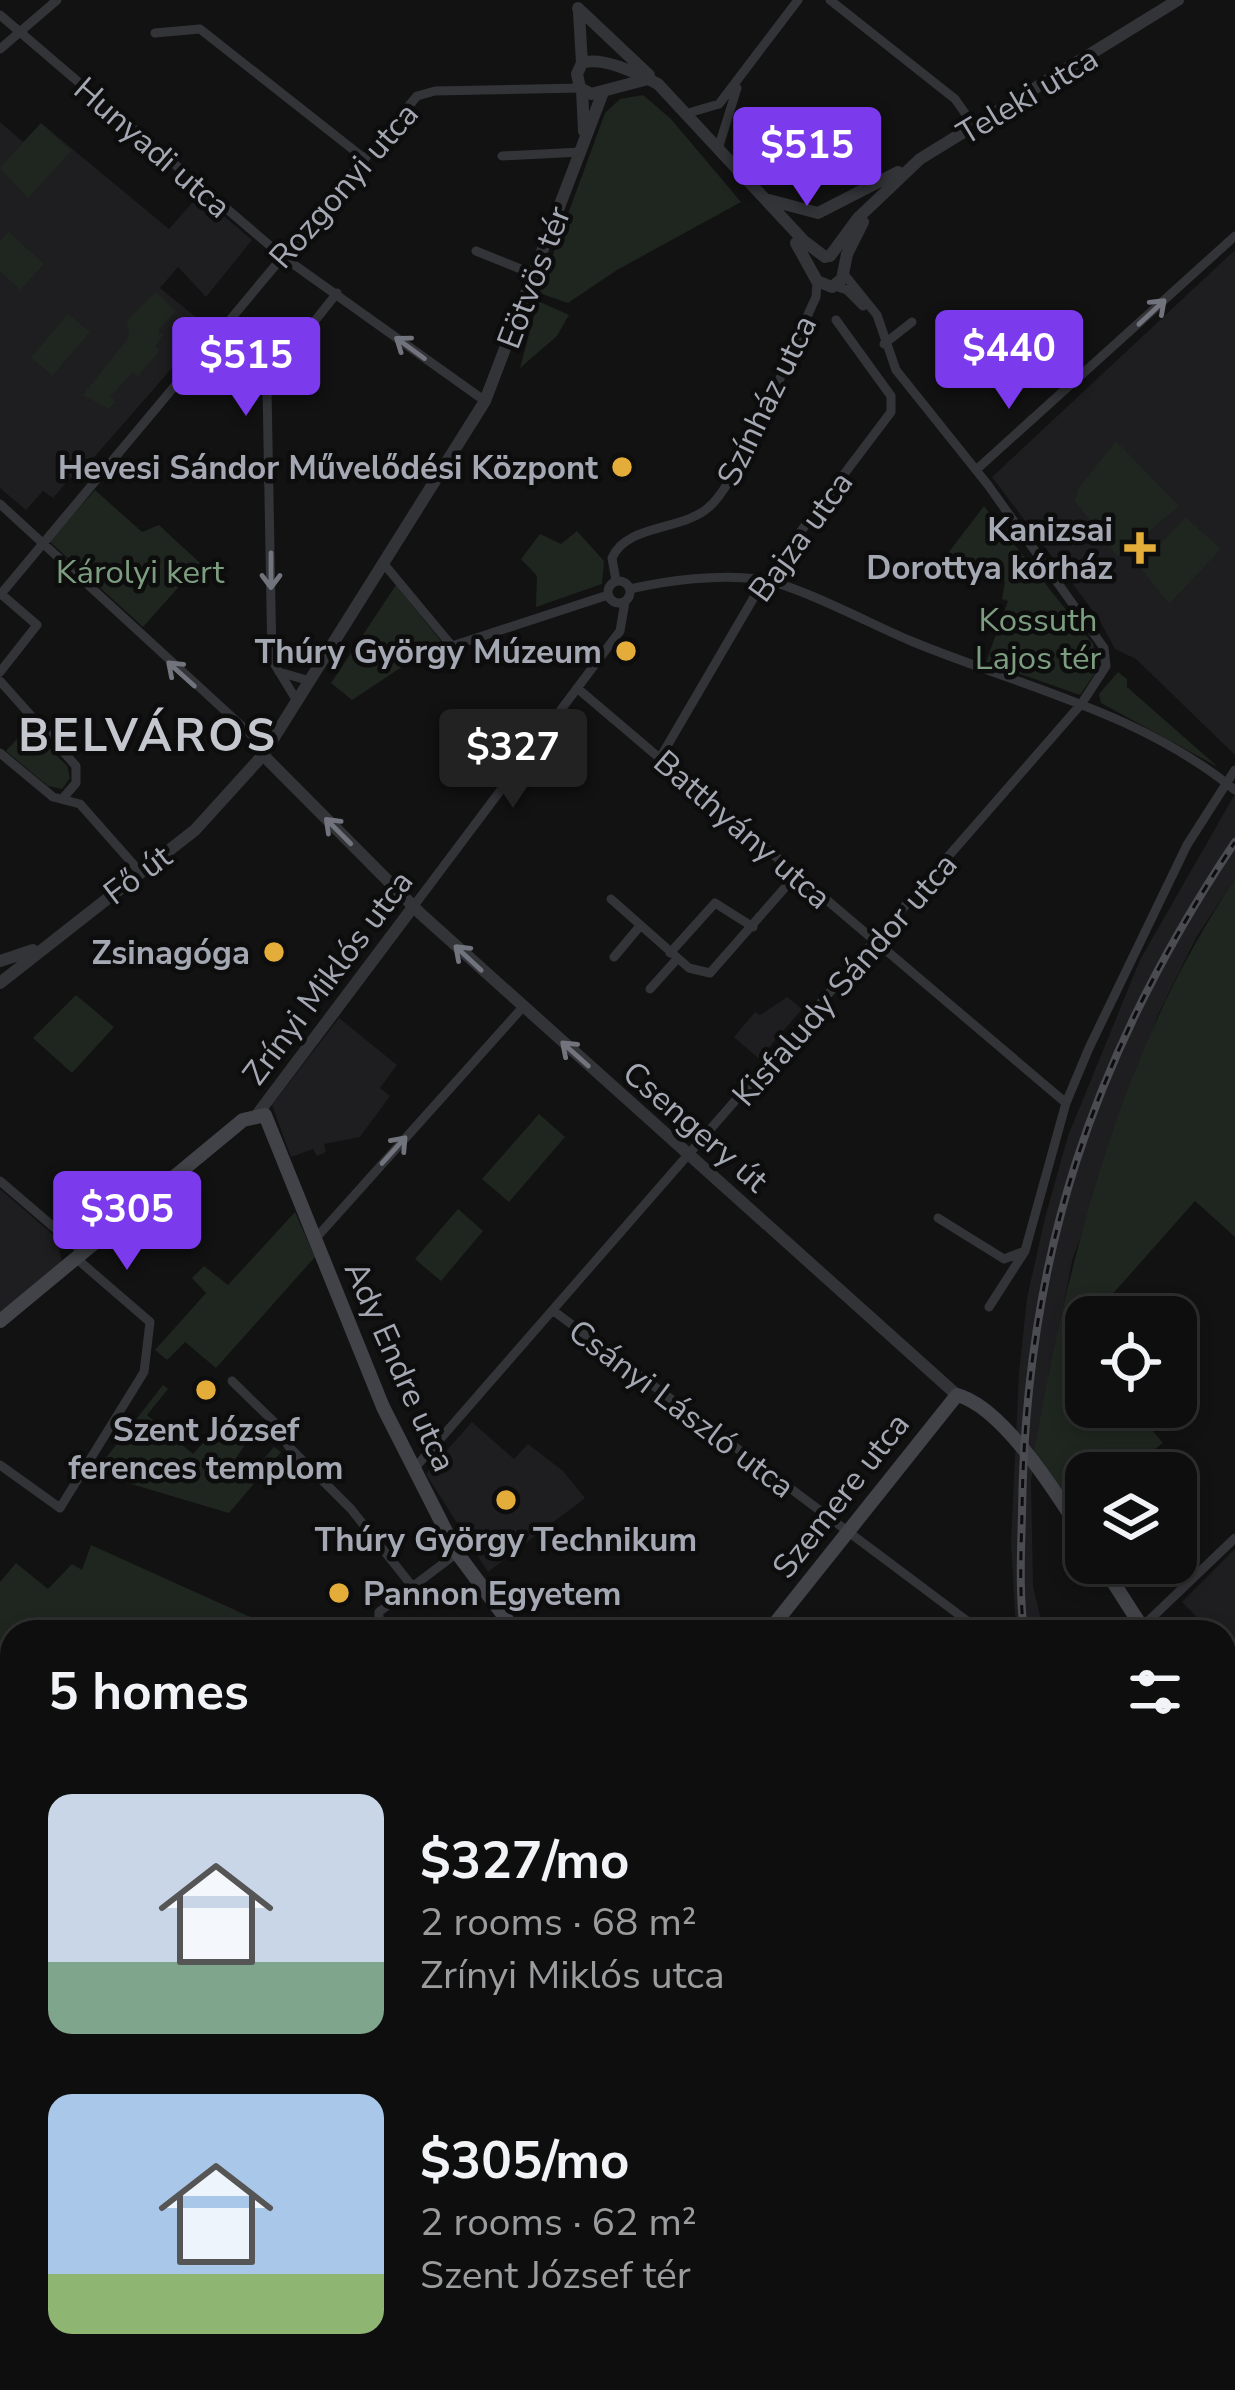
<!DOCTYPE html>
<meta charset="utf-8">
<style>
:root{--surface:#0e0e0e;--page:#171717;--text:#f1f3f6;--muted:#9b9c9e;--line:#2e2e2e;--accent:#7c3aed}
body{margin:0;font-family:"Nunito Sans",sans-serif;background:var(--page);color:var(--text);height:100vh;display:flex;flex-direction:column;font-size:45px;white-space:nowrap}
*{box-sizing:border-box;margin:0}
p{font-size:39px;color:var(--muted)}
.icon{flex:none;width:66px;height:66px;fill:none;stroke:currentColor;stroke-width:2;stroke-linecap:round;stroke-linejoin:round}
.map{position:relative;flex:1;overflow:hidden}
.drawer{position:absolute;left:0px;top:1620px;width:1236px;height:771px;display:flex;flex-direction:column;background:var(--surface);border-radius:36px 36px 0 0;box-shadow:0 6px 18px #0003,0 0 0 3px var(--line)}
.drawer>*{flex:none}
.tools{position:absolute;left:1065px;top:1296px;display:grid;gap:24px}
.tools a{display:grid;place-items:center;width:132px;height:132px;border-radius:24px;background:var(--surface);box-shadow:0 6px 18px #0003,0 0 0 3px var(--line);font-size:60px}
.price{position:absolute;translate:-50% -102px;padding:0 27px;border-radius:12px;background:var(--accent);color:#fff;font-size:39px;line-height:78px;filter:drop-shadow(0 3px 6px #0008)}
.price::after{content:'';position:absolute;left:50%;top:72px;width:36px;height:27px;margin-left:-18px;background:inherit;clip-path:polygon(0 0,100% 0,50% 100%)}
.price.active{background:#222;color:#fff}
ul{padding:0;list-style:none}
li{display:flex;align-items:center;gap:36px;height:300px;padding:0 48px}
li span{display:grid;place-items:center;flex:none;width:336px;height:240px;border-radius:24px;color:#555}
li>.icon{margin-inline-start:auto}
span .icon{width:144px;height:144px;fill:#fffc;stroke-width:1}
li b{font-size:51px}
h2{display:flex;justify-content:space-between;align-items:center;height:144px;padding:0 48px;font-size:51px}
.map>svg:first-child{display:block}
.built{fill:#1e1e20}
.green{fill:#1e261f}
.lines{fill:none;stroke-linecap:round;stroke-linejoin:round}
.stream{stroke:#2b3238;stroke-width:3}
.minor{stroke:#333438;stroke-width:9}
.tertiary{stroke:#333438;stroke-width:12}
.secondary{stroke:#414348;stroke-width:14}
.rail-casing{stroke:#4a4c51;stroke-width:8}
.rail{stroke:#0d0d0e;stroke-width:3;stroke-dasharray:9;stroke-linecap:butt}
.oneway{stroke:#71747c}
.poi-dot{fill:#e4ad39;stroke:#0d0d0e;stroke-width:4.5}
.labels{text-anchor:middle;stroke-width:9;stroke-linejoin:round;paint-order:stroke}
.street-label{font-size:33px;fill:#a4a8b3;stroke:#0d0d0e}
.poi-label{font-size:33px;font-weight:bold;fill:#a4a8b3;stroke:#0d0d0e;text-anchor:end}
.park-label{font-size:33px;fill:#7c9d7f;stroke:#0d0d0e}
.district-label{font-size:45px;font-weight:bold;letter-spacing:3px;fill:#c5c7cf;stroke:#0d0d0e}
</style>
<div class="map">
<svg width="1235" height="2390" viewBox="0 0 1235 2390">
<rect width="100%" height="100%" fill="#121213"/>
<path class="built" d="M0,122l23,20 18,-19 128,106 30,-34 53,45 -46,57 -28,-30 -18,21 48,39 -133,152 -4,-2 -18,21 -10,-7 -17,19 -26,-22z
M1235,250v505l-99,-96 -21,-10 -16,-30 -107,-142z
M1235,794v85l-38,57 -39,79 -86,246 -41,219 2,106 11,46h-28l-5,-89 8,-170 8,-75 18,-80 23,-82 72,-176z
M787,997l15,12 -43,50 -25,-22 21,-25 5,3z
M339,1018l58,47 -17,23 10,8 -30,41 -36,7 2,8 -9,4 -4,-7 -22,8 -19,-52z
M0,1189l57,49 5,25 -62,52z
M472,1422l42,37 14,-15 35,27 22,27 -97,74 -62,-98z
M1235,1549v96l-2,1 -9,-14 -18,-6 -24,-24z"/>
<path class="green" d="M643,95l28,24 70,83 -124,68 -49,33 -29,-10 66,-180 15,-14z
M41,123l30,28 -43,47 -28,-30z
M9,232l35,32 -24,26 -20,-19v-30z
M156,292l20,19 -18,20 5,4 -8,11 5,4 -22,26 -5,-4 -23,25 6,5 -7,7 -26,-14 46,-58 -2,-17z
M538,301l31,14 -12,21 -37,32z
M68,314l22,18 -38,44 -21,-19z
M1116,441l63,65 -61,51 -43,-56 3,-12z
M95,490l47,42 17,-7 41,38 -57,64 -94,-86z
M984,506l109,138 3,28 -16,23 -94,-33 22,-61 -6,-2 3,-17 -17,-10 -7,8 -32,-6 3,-15 -7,-2z
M1186,518l35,31 -52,55 -37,-47 17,-16 7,7z
M577,531l27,30 -2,23 -66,23 1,-31 -16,-17 19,-25 21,10z
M396,585l45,56 -89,59 -21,-17z
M1118,672l9,7v8l91,80 -117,-64 -2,-9z
M28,727l39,39 3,12 -8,11 -14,-3 -42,-35z
M1235,879v358l-40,-36 -85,96 -4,20h-20v90h24l11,7 14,-4 28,33 -41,30h-36v31l-10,8 -42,-60c36,-200 86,-402 201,-573z
M76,995l38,32 -42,46 -39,-35z
M539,1114l26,23 -56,65 -27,-23z
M458,1209l25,22 -42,50 -26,-22z
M295,1212l20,45 -99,111 -31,-26 -18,18 -12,-10 51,-57 -14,-15 12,-12 24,19z
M163,1385l5,4 -21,26 46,39 27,-30 25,21 -9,13 16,14 22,-25 7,5 -52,61 -135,-40z
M91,1545l193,87h-272v144l-12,-7v-187l16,-19 32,26 24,-25 10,6z
M12,1812v191l-12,-6v-159z
M0,2207l12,3v169h852l12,11h-876z"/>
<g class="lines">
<path class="stream" d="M0,2120l12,25
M0,2280l12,12
M99,2379l11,11
M271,2379l12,11"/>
<path class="minor" d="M830,0l125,99 19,27
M0,15l282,241 203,145
M155,33l45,-4 165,130
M0,49l57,-49
M685,114l34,-10 79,-104
M718,149l19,-61
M502,156l79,-4
M476,251l57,23
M835,286l12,4 16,16
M884,344l28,-22
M976,470l259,-234
M0,504l258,237 5,14
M384,564l68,82 156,-51
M608 592a11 11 0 1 1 22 0a11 11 0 1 1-22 0Z
M616,581l-4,-23c14,-34 71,-27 97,-51 33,-29 85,-164 107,-210l1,-16
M630,589c39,-9 88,-15 128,-10 39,5 114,46 153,62 111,46 229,71 324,149
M0,595l417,-499 18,-5 145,-3
M0,672l37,-47 -36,-31
M279,672l31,9
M0,681l76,85v17l-12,14
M577,688l489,415
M297,701l-25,-41 -5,-271 5,-14 65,-82
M0,753l53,44 27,7 61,69
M660,758l104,-178 127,-168v-16l-55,-76
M611,899l78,69 21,5 86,-98
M413,907l207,-276 5,-29
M670,953l45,-50 38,24
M614,957l26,-31
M650,989l27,-30
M0,1181l84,72
M938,1218l66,41 21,-8 41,-148 23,-55 98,-203 48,-75
M316,1238l206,-230
M989,1307l36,-56
M555,1312l427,320
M232,1381l42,41 15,25 62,62 61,77
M0,1465l60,43 84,-136 6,-50 -73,-63
M414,1469l668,-766 24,-37 -2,-18 -116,-163 -92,-115 -19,-55 -33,-41
M1142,1627l93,-89
M379,1632v-20l78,-59
M1224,2097l11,-12
M1224,2152l11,16
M1178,2379l11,11"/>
<path class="tertiary" d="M578,8l71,67
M579,13l3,50
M648,79l-57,15 -11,-6 -3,-14 5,-11c20,-7 57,11 76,21l146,157 21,16
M582,90l2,41
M769,200l49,13 80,-41
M796,243l21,38 15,6 10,-8 5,-25 16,-32
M830,256l28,-38 62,-59 258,-159
M263,755l159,160 535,480
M0,961l33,-11
M0,983l195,-153 68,-75 222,-354 118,-309
M259,1112l154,-205
M1224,2341l11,9"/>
<path class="secondary" d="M0,1321l243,-201 22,-5 118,292 74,146 59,79
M1101,1563l44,69
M768,1632l189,-237c47,12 104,105 129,145
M1224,1752l11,17"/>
<defs>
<path id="rail" d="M1024,1632c-5,-40 -3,-79 -2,-119 3,-256 71,-459 213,-671
M0,2046l12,2
M0,2086l12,-1
M1224,2195l11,15
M1224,2237l11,9"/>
</defs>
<use href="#rail" class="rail-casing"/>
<use href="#rail" class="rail"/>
</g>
<defs><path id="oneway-shaft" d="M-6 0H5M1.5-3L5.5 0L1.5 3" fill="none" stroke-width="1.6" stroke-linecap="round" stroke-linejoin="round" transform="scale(3)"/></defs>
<g class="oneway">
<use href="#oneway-shaft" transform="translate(1152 312) rotate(-43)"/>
<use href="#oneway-shaft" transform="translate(410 348) rotate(-144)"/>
<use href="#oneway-shaft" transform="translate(271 571) rotate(90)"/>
<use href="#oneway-shaft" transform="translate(181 674) rotate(-138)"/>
<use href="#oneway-shaft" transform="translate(338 831) rotate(-135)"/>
<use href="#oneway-shaft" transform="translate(468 958) rotate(-137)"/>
<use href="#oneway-shaft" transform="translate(575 1054) rotate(-138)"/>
<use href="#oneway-shaft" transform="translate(394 1150) rotate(-48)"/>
</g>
<g class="poi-dot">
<circle cx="622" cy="467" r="12"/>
<path d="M1134 530h12v12h12v12h-12v12h-12v-12h-12v-12h12z"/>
<circle cx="626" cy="651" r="12"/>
<circle cx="274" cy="952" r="12"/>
<circle cx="206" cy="1390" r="12"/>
<circle cx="506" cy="1500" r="12"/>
<circle cx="339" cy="1593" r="12"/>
</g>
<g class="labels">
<g class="street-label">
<text transform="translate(1027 95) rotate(-31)" y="12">Teleki utca</text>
<text transform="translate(153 147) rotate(41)" y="12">Hunyadi utca</text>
<text transform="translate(343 185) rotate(-49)" y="12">Rozgonyi utca</text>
<text transform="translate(533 277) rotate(-69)" y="12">Eötvös tér</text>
<text transform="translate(766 400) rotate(-64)" y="12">Színház utca</text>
<text transform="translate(800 536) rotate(-54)" y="12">Bajza utca</text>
<text transform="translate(743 829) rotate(41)" y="12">Batthyány utca</text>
<text transform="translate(137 874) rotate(-37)" y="12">Fő út</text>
<text transform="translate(327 977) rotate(-53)" y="12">Zrínyi Miklós utca</text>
<text transform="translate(844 979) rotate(-49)" y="12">Kisfaludy Sándor utca</text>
<text transform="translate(696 1126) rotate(41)" y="12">Csengery út</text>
<text transform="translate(401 1366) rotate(66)" y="12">Ady Endre utca</text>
<text transform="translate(682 1408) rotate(37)" y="12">Csányi László utca</text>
<text transform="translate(840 1495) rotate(-52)" y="12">Szemere utca</text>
</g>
<g class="poi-label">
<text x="598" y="479">Hevesi Sándor Művelődési Központ</text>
<text x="1113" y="541">Kanizsai<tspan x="1113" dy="38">Dorottya kórház</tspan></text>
<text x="602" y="663">Thúry György Múzeum</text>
<text x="250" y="964">Zsinagóga</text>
<text x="206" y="1441" text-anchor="middle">Szent József<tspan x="206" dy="38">ferences templom</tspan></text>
<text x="506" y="1551" text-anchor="middle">Thúry György Technikum</text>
<text x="363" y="1605" text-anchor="start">Pannon Egyetem</text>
</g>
<g class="park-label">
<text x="140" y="583">Károlyi kert</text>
<text x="1038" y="631">Kossuth<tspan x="1038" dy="38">Lajos tér</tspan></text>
</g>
<g class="district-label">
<text x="148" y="751">BELVÁROS</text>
</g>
</g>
</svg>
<div class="tools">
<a><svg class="icon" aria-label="locate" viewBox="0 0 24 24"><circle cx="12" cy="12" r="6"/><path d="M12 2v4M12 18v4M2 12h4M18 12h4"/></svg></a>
<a><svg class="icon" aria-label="layers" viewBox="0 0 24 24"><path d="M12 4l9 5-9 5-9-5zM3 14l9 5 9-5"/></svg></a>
</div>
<b class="price" style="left:807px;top:209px">$515</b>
<b class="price" style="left:1009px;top:412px">$440</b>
<b class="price" style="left:246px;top:419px">$515</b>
<b class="price active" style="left:513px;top:811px">$327</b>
<b class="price" style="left:127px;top:1273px">$305</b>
<section class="drawer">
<h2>5 homes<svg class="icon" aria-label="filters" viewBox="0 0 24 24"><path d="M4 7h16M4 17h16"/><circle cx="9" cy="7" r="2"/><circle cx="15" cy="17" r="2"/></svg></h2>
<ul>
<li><span style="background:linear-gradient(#c9d6e8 70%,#7fa58c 0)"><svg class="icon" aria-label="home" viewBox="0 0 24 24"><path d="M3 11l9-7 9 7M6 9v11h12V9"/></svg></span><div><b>$327/mo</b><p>2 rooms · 68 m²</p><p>Zrínyi Miklós utca</p></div></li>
<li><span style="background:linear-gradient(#a9c7e8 75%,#8fb573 0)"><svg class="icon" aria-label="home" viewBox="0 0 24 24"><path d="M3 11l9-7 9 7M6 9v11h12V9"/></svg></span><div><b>$305/mo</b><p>2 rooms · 62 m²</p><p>Szent József tér</p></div></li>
</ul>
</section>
</div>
